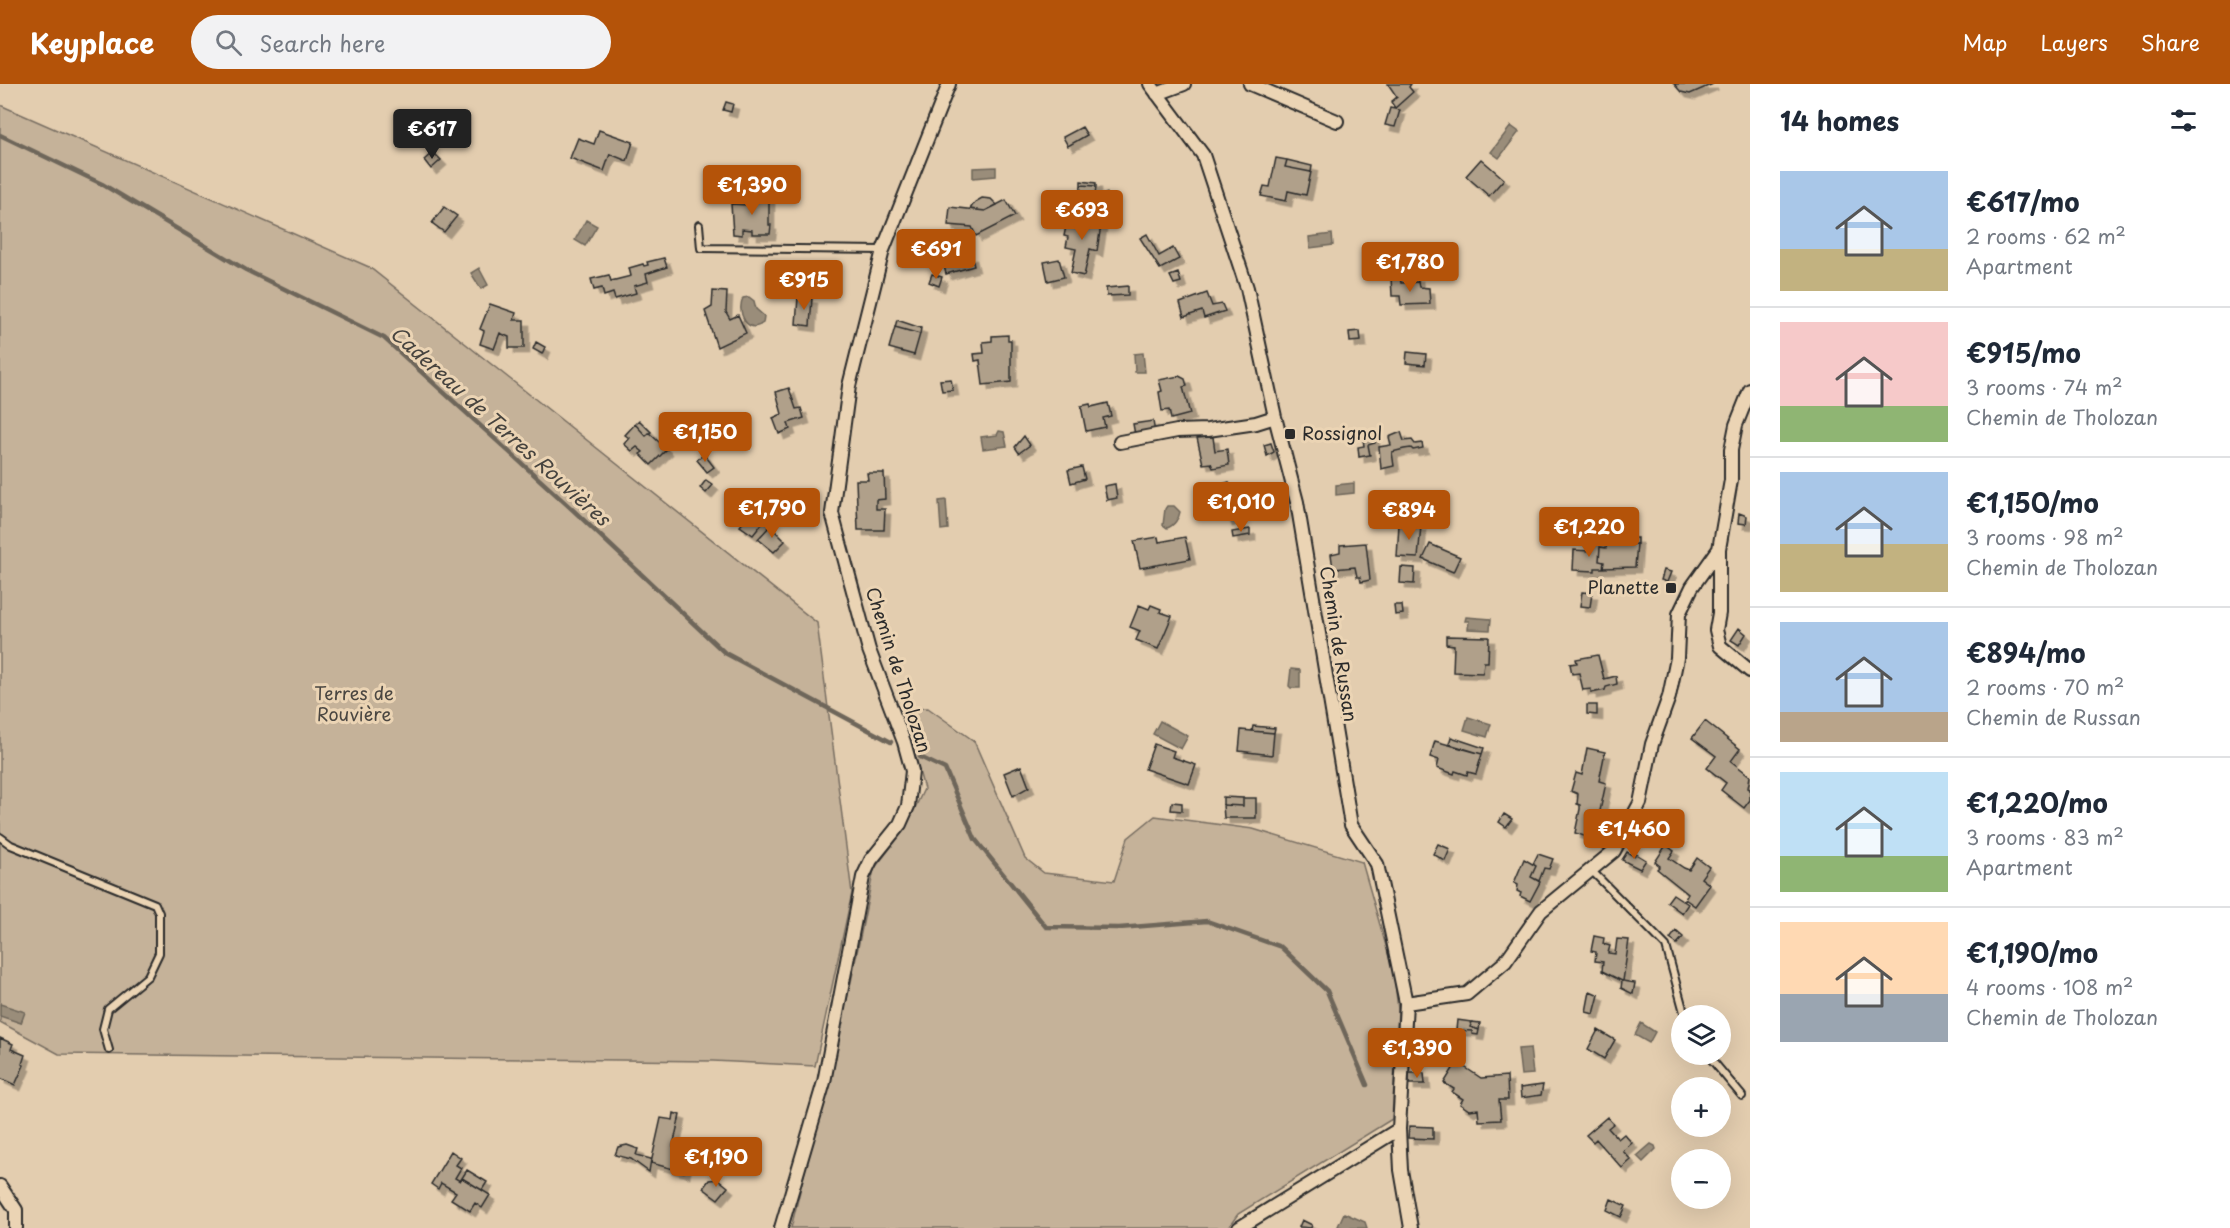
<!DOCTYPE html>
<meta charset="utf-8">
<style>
:root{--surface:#fff;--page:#f2f2f3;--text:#1f2937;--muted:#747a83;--line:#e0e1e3;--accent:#b45309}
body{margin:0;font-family:"Playpen Sans",sans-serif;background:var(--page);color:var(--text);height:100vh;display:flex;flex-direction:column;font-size:22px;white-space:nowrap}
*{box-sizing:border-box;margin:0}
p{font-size:20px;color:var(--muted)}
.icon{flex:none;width:33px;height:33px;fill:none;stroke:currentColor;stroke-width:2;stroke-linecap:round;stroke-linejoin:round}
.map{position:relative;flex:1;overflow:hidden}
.details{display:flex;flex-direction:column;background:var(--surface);width:480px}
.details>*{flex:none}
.tools{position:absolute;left:1671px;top:921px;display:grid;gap:12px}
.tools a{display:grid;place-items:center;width:60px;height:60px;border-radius:50%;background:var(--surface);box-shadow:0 6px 24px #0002;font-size:30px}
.price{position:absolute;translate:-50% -51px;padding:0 14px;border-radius:6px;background:var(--accent);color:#fff;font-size:20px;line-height:39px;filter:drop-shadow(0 2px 3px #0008)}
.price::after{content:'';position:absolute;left:50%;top:36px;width:18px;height:14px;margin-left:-9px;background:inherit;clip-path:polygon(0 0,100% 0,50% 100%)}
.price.active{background:#222;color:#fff}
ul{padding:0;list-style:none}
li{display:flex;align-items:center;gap:18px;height:150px;padding:0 30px}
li+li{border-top:2px solid var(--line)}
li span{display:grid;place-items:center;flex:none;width:168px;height:120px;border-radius:0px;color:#555}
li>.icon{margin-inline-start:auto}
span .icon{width:72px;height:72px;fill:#fffc;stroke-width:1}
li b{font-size:26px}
h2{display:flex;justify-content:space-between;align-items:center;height:72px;padding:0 30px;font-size:26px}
header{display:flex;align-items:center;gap:36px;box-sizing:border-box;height:84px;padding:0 30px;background:var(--accent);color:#fff}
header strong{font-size:28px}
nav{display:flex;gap:33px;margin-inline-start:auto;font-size:21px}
.search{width:420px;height:54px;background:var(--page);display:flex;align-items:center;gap:15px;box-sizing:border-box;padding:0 21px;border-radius:33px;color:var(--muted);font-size:22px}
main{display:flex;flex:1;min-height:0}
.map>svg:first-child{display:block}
.green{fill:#c5b299;stroke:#786e62;stroke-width:1.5}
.water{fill:#9a8d7a;stroke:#6e665a;stroke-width:1.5}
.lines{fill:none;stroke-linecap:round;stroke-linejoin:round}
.stream{stroke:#6e665a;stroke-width:4.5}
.building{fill:#b0a08a;stroke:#2b2b2b;stroke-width:1.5;filter:url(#shadow)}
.service-casing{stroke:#2b2b2b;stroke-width:10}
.minor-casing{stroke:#2b2b2b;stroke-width:16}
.service{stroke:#ebd4b4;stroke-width:6}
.minor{stroke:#ebd4b4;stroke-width:12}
.poi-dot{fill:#2b2b2b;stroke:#ebd4b4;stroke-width:2}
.labels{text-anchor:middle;stroke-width:6;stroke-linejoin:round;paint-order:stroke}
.poi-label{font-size:18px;fill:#2b2b2b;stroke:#ebd4b4;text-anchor:start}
.street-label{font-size:18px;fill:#2b2b2b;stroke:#ebd4b4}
.park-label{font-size:18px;fill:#4a4641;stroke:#ebd4b4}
.water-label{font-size:20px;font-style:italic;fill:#47443f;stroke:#ebd4b4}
</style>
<header>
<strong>Keyplace</strong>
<div class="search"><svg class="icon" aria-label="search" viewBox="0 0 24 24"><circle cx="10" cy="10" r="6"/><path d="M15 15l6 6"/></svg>Search here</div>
<nav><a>Map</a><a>Layers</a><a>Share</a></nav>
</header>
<main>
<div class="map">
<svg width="1750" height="1144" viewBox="0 0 1750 1144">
<defs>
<filter id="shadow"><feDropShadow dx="5.5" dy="5.5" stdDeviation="0" flood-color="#0004"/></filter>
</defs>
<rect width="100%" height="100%" fill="#e3cdaf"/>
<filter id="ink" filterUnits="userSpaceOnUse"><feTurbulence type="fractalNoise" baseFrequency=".0167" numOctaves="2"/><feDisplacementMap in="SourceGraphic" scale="12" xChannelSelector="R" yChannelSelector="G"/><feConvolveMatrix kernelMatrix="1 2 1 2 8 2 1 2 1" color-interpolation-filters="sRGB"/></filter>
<g filter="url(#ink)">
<path class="green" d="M0,21l369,162 448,356 35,270 -37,173 -102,-5 -654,-7 -59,-32z
M928,624l46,33 51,117 19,15 70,8 14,-43 27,-22 98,13 109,33 32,112 4,36 -6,109 -154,95 -10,14h-437l60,-246 23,-113 31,-40 19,-40 -22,-80z"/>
<path class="water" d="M1511,42l8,6 -20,26 -8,-6z
M996,83v9l-23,2v-10z
M1107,109l10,21 -7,2 -12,-11 -3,-7z
M586,136l11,6 -12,20 -10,-6z
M1332,150l1,11 -23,3 -1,-11z
M479,184l9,17 -7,4 -10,-16z
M749,213l5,4 2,8 8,7 -1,7c-16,13 -27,-12 -20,-25z
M1143,269l2,19h-10l-1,-18z
M999,347l5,1 3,14 -24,3 -2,-12 16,-2z
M1354,399v10l-18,2v-10z
M946,416l2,29 -7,1 -2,-29z
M1167,422h7l6,6c-1,6 -6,14 -13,16l-4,-3 2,-16z
M1466,533l25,2 -1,11 -22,-1 1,-8h-4z
M1291,585l9,1v18h-9l-2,-2z
M1468,633l23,7 -4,13 -23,-7z
M1160,637l28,15 -7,13 -28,-15z
M0,920l25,8 -4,11 -21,-7z
M1641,939l14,9 -6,11 -14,-8z
M1530,964l3,26 -12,1 -3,-26z
M1651,1060l4,2 1,3 -13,13 -6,-6z
M1344,1129l21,9 2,6h-24l-5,-2z"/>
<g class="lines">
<path class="stream" d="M0,51l102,49 144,86 138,68 189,172 152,143 166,89
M920,673l25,12 30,70 71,88 73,1 88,-7 74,26 46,44 40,94"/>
</g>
<path class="building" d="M1388,0h23l-2,3 4,5 -18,16 -4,-6 6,-5z
M1674,0h39l-23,10 -9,-2z
M726,18l7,2 -2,8 -8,-2z
M1390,24l10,2 -5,17 -10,-2z
M1082,43l5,8 -19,11 -5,-9z
M599,46l34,12 -6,19 -17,-7 -6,17 -34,-13 8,-20 16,6z
M433,68l8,8 -10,9 -7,-9z
M1276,74l11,2 -2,7 26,5 -5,23 -18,-4 -2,10 -25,-5 3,-10 6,1z
M1481,75l23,20 -15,17 -23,-20z
M1287,76l25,6 -1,6 -26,-5z
M1081,97l15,2v3l-15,-1z
M1081,101l15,1 -1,10 -15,-2z
M748,110l21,1v30h2l-1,9h-18v-4l-10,-1v6l-9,-1 -2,-30 17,1z
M982,114l9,1 6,6 -12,6 -15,-2 5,-7z
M1006,116l9,16 -39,20 -4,-9 -24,-2 2,-18 35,4z
M444,123l13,9 -13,16 -12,-9z
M1068,132l29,6 4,3 -4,26 -7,-2 -6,27 -13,-3 5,-24 -10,-2 2,-10 -4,-1z
M1147,150l12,22 14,-8 6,11 -19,10 -20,-31z
M971,171l3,11 -28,8 -3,-12z
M664,174l3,9 -21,7 2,8 -14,4 2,7 -21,6 -2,-6 -9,3 -2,-8 -8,2 -3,-11 18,-4 2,6 20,-5 -2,-8 14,-4 1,2 4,-1 -1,-3z
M1059,175l5,18 -16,4 -4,-19z
M1178,189l3,9 -7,2 -4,-8z
M932,190l10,3 -3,9 -10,-4z
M1417,192l1,6 -17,1 -1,-6z
M1391,193h9l1,6 17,-1 1,5 10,1 1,16 -29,1 -1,-9h-8z
M1128,202v9l-21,1 -1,-8z
M713,207l14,1 -1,20 4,7 8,-4 8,18 -29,14 -12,-36 7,-4z
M1207,209l5,13 10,-2 3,7 -21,7 -2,-7 -18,6 -4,-14z
M798,213l14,1 -2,28 -14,-2z
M490,220l26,9 -2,7h10v28h-15v-11l-9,-4 -6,16 -14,-5 4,-13 -4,-2z
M897,236l24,8 -1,6 -25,-7z
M895,243l25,7 -6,21 -25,-7z
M1360,247l1,10 -11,1 -1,-10z
M1008,251v5h3v42l-28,3 -3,-25 -5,1 -1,-7 10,-1 -1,-11 9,-1v-5z
M536,258l9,5 -3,7 -9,-5z
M1407,268l19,2 -1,11 -19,-2z
M1179,292l6,3 2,7 -4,1 7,27 -19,5 -2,-9 -7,1 -3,-19 3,-1 -3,-11z
M951,295l2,11 -11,1 -2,-11z
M789,304l7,21 5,-1 3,10 -16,5 2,6 -11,5 -6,-16 9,-4 -6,-22z
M1108,319l3,13 -8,2 2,9 -19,4 -5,-25 9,-2 1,3z
M639,336l12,12 -5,4 -11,-12z
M1153,337l2,12 -20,2 -2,-11z
M635,340l11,12 3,-3 18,16 -16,16 -11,-11 3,-2 -6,-5 -5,4 -8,-7 5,-6 -4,-3z
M1372,348l3,11 -7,2 2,10 -11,2 -1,-10 6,-1 -2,-13z
M1401,348l3,9 8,-1 3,4 7,-1 1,5 -10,2 -2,-2 -7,1 -12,3 2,14 -13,3 -2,-22 12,-2 -2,-8z
M1024,352l6,9 -11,8 -4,-6z
M1207,353h6l2,14 12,-2 2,16 -16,3 -2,-5 -8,1 -6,-26z
M1271,359l3,9 -7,4 -3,-11z
M704,370l10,13 -7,5 -10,-12z
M1082,383l3,12 -14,4 -3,-13z
M867,389h17l1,26 -9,1v9h9l-1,21h-26l-2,-50h12z
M706,396l7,5 -7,8 -6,-5z
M1229,398l11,35 -13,4 -4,-10 -4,1 -9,-24z
M1115,400l2,14 -10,2 -3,-14z
M754,425l11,11 -12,15 -13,-9z
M1739,429l8,3 -1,8 -8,-1z
M1399,440l22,2 -3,32 -21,-1z
M770,442l15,15 -11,11 -16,-13z
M1250,445v6l-17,3 -1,-6z
M1158,453l1,5 26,-5 5,22 -50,9 -6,-27z
M1591,453h11v7l-11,-1z
M1624,454h13v6h-14z
M1366,459l4,37 -9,2 -1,-5h-3l-2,-10 -22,2 -2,-15 9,-2v-7z
M1591,459h16l-1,5 -6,-1 -1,14 5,1 -1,6h-8v3l-22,-1 1,-20 16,1z
M1607,459l30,1 -2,23 -32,1 1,-6 -5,-1 1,-14 6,1z
M1430,460l30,13 -7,15 -30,-13z
M1401,483l14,1 -1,16 -14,-1z
M1664,486l7,2 -4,10 -6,-2z
M1582,508l10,1 -2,14 -10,-1z
M1139,521l10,4 2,-4 10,4 -1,3 12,4 -14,33 -22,-9 4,-9 -10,-4z
M1394,521h8l1,9 -8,1z
M1739,544l7,6 -7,11 -8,-5z
M1446,552l43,1 -1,25h-4l-1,11 -30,-1 1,-27 -8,-1z
M1598,571l6,24 12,-3 1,8 -11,3 -1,3 -14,3v-4l-8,1 -4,-17 -7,1 -2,-10 7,-1 -1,-4z
M1587,621h10v10l-10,-1z
M1705,637l35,28 -9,12 19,15 -2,12 2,1v11l-6,8 -23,-18 5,-7 -19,-15 9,-12 -24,-18z
M1253,642l22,2 -1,5 -22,-2z
M1241,646l33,3 -2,22 -33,-4z
M1451,653l33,11 -2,6 -33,-10z
M1435,657l47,13 -6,20 -8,-2 -1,3 -12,-4 -1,3 -17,-6 2,-8 -9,-3z
M1154,660l20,7 -2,6 24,8 -7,19 -44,-15z
M1587,664l18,4 -6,29 7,2 -9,42 -10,12 -12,-4 5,-24v-4l-3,-1 1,-10 -7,-3 5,-18 6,2z
M1021,682l8,21 -16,9 -9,-23z
M1223,713l20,1v8l-20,-1z
M1243,714h13v20h-32l-1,-13 20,1z
M1172,718l10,1v8l-11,-1z
M1504,730l8,5 -6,8 -7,-5z
M1438,760l12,5 -5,12 -12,-7z
M1666,761l8,6 -5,7 15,10 5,2 8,-12 12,9 -8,11 9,7 -15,21 -10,-7 3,-5 -31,-25 3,-3 -5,-4z
M1627,768l7,4 2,-2 10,6 -6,9 -18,-9z
M1538,770l15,5 -4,10 -5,-1 -5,13 -8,-4 5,-11 -3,-2z
M1524,775l12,7 -5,11 9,5 -10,19 -10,-5 1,-3 -4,-2 1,-6 -4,-2z
M1673,810l15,10 -6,9 -15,-11z
M1676,847l7,6 -6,7 -7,-5z
M1594,852l10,2 -1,6 7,2 -2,7 7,1 2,-15 12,1 -6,41 12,2 -2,11 -12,-6 1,-7 -20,-10 1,-9 -8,-1 1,-9 -5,-1z
M1590,907l9,4 -5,19 -8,-2z
M1698,923l4,9h-11l-2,-5z
M1457,936l15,2 -2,5 9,3 -1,5 -6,-1v-3l-16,-1z
M1472,938l8,1 -1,7 -9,-3z
M1598,946l17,10 -11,19 -16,-10z
M0,954l13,6 -2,5 14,6 -3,9 2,1 -9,20 -15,-7z
M1457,978l24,16 26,-2 1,24h-9l2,20 -22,1 -1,-12 -9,1 -9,-6 3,-5 -11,-7 2,-3 -10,-6z
M1409,989h15l1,11h-16z
M1543,1001l-2,10 -20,3 -1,-10z
M674,1029l6,2 -7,31 10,2 1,-5 10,3 -4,19 -4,-1 -2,8 -33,-9 10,-45 12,2z
M1607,1033l6,7 -5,4 10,11 6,-5 8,9 -9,8 8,9 -9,8 -26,-29 -3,3 -7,-7z
M1409,1042l24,1v12l-25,-1z
M627,1061l11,4 -2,6 15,4 -2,13 -18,-13 -16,-4 3,-8z
M451,1067l10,7 -5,7 5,3 -6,10 5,3 2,-3 28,17 -8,13 -7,-5 -5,8 -19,-12 5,-7 -15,-9 -3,6 -7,-5z
M467,1086l20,12 -5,8 -20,-12z
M718,1095l10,8 -10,12 -15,-11 6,-8z
M1611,1115l15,7 -5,11 -14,-7z
M1302,1136l10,5 -1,3 -12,-1z"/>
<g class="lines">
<defs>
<path id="service" d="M699,141l2,23 182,2
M0,753l11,8 144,59 4,9v40l-11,23 -40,33 -5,20 6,21
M1591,786l75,76 19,70
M1707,970l35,42"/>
<path id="minor" d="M1150,0l53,71 44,133 28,129 22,85 54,323 26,39 29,139 -7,126 2,41 10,58
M1250,0l87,37
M1157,10l27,-10
M1120,358l57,-11 31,-1 48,-7 19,-6
M1719,465v64l-3,17 4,16 30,25
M1406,919l61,-9 38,-32 36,-51 73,-60 26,-48 12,-59 17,-47 8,-39 2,-44 13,-27 27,-38 12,-69v-30l5,-25 14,-35
M0,1102l16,24v18
M781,1144l43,-146 39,-205 8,-17 29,-36 8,-18 4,-35 -8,-29 -35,-92 -37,-137 17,-127 34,-136 66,-166
M1239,1144l160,-99"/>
</defs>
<use href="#service" class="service-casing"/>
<use href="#minor" class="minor-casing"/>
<use href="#service" class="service"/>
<use href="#minor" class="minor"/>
</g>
</g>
<g class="poi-dot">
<rect x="1284" y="344" width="12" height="12" rx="3"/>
<rect x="1665" y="498" width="12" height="12" rx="3"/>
</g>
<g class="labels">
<g class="poi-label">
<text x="1302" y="356">Rossignol</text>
<text x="1659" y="510" text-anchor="end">Planette</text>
</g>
<g class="street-label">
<text transform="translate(1338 560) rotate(81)" y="6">Chemin de Russan</text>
<text transform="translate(898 586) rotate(72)" y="6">Chemin de Tholozan</text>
</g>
<g class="park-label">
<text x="354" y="616">Terres de<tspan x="354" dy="21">Rouvière</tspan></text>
</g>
<g class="water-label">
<text transform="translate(500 342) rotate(42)" y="7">Cadereau de Terres Rouvières</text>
</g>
</g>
</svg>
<div class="tools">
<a><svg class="icon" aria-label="layers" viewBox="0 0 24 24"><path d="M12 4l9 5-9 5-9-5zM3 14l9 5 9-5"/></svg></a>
<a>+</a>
<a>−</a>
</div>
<b class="price active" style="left:432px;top:76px">€617</b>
<b class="price" style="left:752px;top:132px">€1,390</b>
<b class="price" style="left:1082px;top:157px">€693</b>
<b class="price" style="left:936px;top:196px">€691</b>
<b class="price" style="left:1410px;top:209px">€1,780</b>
<b class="price" style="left:804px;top:227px">€915</b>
<b class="price" style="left:705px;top:379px">€1,150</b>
<b class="price" style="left:1241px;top:449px">€1,010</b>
<b class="price" style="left:772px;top:455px">€1,790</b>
<b class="price" style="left:1409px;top:457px">€894</b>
<b class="price" style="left:1589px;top:474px">€1,220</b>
<b class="price" style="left:1634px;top:776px">€1,460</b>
<b class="price" style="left:1417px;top:995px">€1,390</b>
<b class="price" style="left:716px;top:1104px">€1,190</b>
</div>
<section class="details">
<h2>14 homes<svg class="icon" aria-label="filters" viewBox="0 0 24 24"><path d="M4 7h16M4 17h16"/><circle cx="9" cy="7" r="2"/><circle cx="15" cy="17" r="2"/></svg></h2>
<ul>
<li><span style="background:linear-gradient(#a9c7e8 65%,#c2b280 0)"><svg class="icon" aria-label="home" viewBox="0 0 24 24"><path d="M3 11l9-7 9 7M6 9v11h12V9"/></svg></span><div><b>€617/mo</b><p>2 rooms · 62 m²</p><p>Apartment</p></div></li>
<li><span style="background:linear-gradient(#f6c9c9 70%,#8fb573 0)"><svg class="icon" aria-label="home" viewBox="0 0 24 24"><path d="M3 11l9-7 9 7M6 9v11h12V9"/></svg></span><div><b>€915/mo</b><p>3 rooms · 74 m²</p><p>Chemin de Tholozan</p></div></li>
<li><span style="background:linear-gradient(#a9c7e8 60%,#c2b280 0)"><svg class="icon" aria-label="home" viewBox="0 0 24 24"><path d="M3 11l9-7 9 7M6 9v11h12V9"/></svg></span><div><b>€1,150/mo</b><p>3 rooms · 98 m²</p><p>Chemin de Tholozan</p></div></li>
<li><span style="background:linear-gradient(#a9c7e8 75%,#b9a48a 0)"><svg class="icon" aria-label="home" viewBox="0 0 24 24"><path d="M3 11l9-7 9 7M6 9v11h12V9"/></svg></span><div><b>€894/mo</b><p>2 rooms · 70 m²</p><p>Chemin de Russan</p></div></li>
<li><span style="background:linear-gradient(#bfe0f5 70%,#8fb573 0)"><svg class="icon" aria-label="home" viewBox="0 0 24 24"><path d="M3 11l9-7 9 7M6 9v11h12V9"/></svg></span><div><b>€1,220/mo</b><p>3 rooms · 83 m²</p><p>Apartment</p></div></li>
<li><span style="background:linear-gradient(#ffd9b3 60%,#9aa5b1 0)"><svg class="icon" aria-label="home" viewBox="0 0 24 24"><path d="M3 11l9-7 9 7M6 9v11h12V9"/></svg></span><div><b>€1,190/mo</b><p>4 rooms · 108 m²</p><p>Chemin de Tholozan</p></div></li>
</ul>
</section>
</main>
